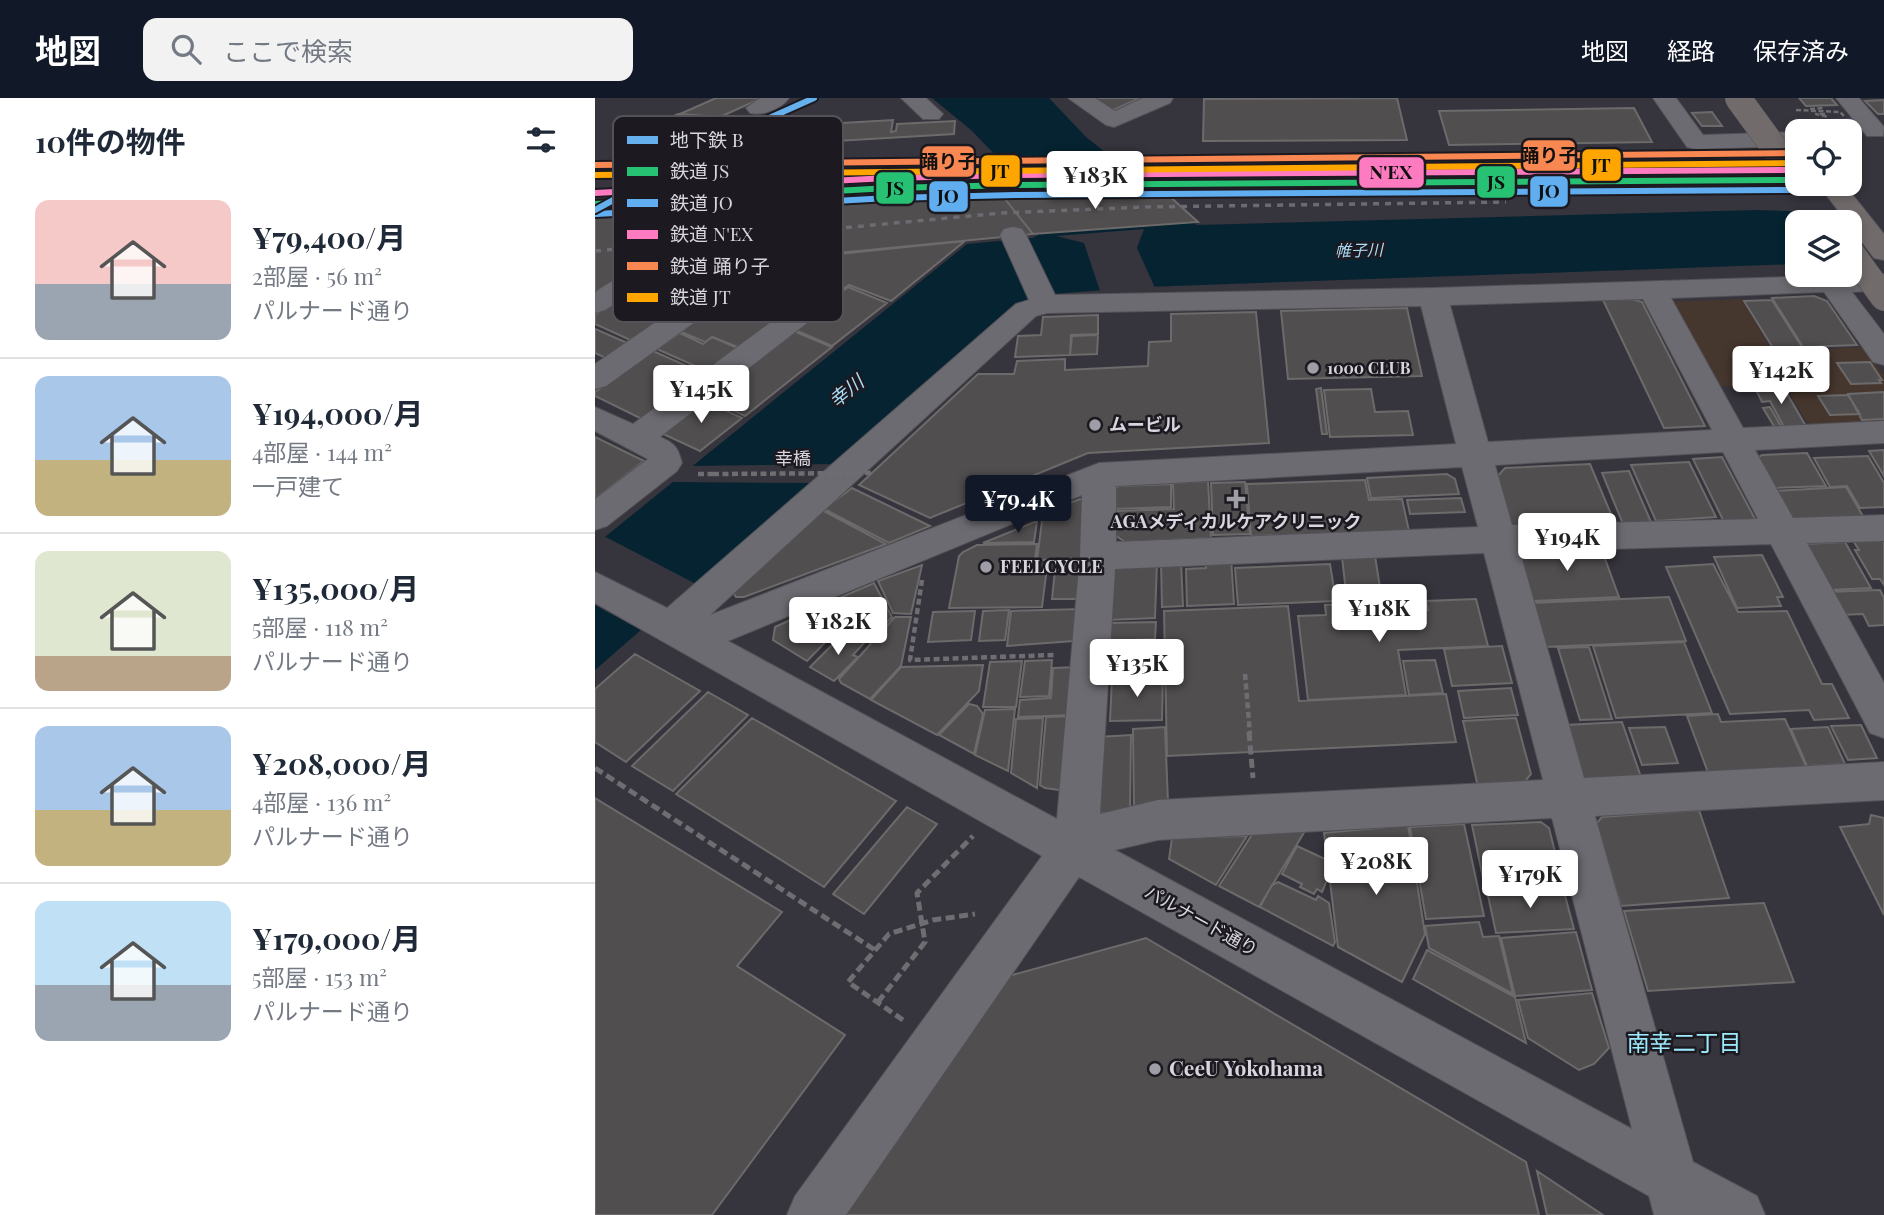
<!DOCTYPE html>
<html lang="ja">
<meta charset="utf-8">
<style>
:root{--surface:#fff;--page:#f2f2f3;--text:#1f2937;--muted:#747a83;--line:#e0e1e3;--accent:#111827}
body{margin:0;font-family:"Playfair Display","Noto Sans JP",serif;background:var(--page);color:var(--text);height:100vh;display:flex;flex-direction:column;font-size:26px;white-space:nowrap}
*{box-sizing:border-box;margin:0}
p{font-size:23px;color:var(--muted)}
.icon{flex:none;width:38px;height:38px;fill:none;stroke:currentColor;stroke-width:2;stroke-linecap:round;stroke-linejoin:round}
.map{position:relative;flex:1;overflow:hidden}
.panel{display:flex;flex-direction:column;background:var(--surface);width:595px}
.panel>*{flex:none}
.tools{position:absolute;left:1190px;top:21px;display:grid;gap:14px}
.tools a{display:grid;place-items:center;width:77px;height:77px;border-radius:14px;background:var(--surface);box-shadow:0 4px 10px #0003;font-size:35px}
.price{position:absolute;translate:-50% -60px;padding:0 16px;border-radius:7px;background:#fff;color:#222;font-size:23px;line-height:46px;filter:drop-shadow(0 2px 4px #0008)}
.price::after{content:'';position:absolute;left:50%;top:42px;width:21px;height:16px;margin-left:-10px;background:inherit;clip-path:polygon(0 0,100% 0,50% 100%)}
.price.current{background:var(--accent);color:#fff}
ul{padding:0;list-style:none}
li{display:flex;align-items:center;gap:21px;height:175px;padding:0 35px}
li+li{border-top:2px solid var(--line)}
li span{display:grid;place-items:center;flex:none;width:196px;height:140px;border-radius:14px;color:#555}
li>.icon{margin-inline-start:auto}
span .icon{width:84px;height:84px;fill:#fffc;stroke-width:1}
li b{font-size:30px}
h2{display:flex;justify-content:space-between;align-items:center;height:84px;padding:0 35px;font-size:30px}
header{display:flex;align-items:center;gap:42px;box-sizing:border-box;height:98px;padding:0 35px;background:var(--accent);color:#fff}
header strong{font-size:33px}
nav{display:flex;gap:38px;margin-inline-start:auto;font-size:24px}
.search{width:490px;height:63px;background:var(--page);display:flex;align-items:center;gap:18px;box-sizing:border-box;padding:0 24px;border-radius:14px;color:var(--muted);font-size:26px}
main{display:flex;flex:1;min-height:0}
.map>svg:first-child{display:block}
.commercial{fill:#46372e}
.green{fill:#463b5d}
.water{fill:#062331}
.pier{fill:#36343c}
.building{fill:#514e4f;stroke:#6d6a6b;stroke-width:2}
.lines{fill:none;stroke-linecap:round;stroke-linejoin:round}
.minor-casing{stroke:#535157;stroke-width:2}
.major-casing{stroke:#535157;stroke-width:2}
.path-far2{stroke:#6e6d72;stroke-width:2.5;stroke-dasharray:5 2.5;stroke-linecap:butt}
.path-far1{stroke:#6e6d72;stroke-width:4.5;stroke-dasharray:6 3.5;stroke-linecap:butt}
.path{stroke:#6e6d72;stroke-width:5;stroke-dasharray:9 4.5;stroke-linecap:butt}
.minor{fill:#6c6b71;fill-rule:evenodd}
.major{fill:#726b6b;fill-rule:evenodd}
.rail{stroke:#6d6b71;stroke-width:3.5;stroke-dasharray:6 6;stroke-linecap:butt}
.major-bridge-casing{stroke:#535157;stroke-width:27;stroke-linecap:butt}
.path-bridge-far1{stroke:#6e6d72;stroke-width:2.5;stroke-dasharray:5 2.5;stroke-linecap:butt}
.path-bridge{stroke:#6e6d72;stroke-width:4.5;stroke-dasharray:6 3.5;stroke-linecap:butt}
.major-bridge{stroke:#726b6b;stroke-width:26}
.rail-1-casing{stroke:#1c1a20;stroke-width:10}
.rail-2-casing{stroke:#1c1a20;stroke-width:10}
.rail-3-casing{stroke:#1c1a20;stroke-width:10}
.rail-4-casing{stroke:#1c1a20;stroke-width:10}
.rail-5-casing{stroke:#1c1a20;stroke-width:10}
.rail-1{stroke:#26c172;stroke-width:6}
.rail-2{stroke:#60adef;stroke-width:6}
.rail-3{stroke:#fe7ac1;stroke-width:6}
.rail-4{stroke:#f88751;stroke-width:6}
.rail-5{stroke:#ffa500;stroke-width:6}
.metro-1-casing{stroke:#1c1a20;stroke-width:10}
.metro-1{stroke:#66b1ed;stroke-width:6}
.poi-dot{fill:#9f9da5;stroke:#1c1a20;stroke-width:2.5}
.labels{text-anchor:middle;stroke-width:5;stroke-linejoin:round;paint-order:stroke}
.far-water-label{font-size:16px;font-style:italic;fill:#aaddf8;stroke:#1c1a20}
.far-poi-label{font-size:16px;font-weight:bold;fill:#d7d5dd;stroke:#1c1a20;text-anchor:start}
.poi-label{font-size:18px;font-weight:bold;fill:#d7d5dd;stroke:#1c1a20;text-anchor:start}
.street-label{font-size:18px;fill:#d7d5dd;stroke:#1c1a20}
.water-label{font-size:19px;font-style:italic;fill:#aaddf8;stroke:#1c1a20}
.near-poi-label{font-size:21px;font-weight:bold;fill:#d7d5dd;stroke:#1c1a20;text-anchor:start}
.near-neighbourhood-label{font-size:23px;fill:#9ceafc;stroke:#1c1a20}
.key{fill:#1c1a20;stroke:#545259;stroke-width:2}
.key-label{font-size:19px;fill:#d7d5dd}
.line-badge{stroke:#1c1a20;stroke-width:2.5}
.pale-badge-label{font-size:19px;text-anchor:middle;font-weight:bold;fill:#111}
</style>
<header>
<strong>地図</strong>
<div class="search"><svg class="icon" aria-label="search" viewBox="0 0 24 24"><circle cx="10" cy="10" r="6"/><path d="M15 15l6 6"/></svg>ここで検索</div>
<nav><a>地図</a><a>経路</a><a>保存済み</a></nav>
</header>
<main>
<section class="panel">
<h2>10件の物件<svg class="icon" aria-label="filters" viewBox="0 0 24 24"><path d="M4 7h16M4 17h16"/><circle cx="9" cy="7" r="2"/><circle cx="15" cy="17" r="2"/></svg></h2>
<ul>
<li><span style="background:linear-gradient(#f6c9c9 60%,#9aa5b1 0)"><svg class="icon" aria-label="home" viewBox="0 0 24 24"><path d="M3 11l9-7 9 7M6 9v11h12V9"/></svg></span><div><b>¥79,400/月</b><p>2部屋 · 56 m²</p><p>パルナード通り</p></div></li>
<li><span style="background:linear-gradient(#a9c7e8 60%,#c2b280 0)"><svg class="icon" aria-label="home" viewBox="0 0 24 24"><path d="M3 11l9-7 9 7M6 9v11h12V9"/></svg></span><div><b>¥194,000/月</b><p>4部屋 · 144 m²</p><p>一戸建て</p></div></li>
<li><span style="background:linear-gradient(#dfe7d0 75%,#b9a48a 0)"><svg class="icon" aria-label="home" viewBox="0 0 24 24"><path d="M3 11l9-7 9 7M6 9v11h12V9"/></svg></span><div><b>¥135,000/月</b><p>5部屋 · 118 m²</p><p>パルナード通り</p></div></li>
<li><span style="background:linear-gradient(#a9c7e8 60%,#c2b280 0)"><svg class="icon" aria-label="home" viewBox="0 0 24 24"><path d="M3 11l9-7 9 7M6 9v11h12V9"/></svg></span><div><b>¥208,000/月</b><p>4部屋 · 136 m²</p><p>パルナード通り</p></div></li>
<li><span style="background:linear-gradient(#bfe0f5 60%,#9aa5b1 0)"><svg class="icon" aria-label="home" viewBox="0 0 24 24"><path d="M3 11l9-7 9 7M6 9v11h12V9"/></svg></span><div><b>¥179,000/月</b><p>5部屋 · 153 m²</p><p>パルナード通り</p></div></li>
</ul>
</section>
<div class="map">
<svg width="1289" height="1117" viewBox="0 0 1289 1117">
<rect width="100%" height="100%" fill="#36343c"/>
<path class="commercial" d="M1147,201l31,53 90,-5 21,28v49l-74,3 -26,-43 -75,3 -45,-85z"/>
<path class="green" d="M1260,19l12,15 -43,-1 -10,-11z"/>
<path class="water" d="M337,0h117l37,39 111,88 560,-15 127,4 -34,8h-53v42l-651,23 -95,7 -38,12 -418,364v-125l372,-301 65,-6 6,-3 -9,-45 -58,-60z"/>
<path class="pier" d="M1197,110l90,2 2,3v49l-34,2v-42h-48z
M549,131l-7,19 19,42 -55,4 -17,-51 -28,-7z
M241,366l-21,19 -147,-1 19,-16z
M7,437l96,50 -54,47 -49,-27v-64z"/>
<path class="building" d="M121,0h46l-42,19 -40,-3z
M494,0h51l-29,13z
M802,0l10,42 -204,1 1,-42z
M1204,0h32l6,7 -31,1z
M1289,2v14h-6l-13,-13z
M1039,10l18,34 -203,3 -10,-34z
M1117,14l10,14h-20l-10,-13z
M83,16l145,11 -13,17 -165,-12z
M298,22l-2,12 5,-1 1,-7 58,-3 -1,13 -134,8 5,-18z
M571,95l32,29 -165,12 -32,-40z
M406,96l32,40 -402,39 -36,24v-82l169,-13z
M370,143l-74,60 -42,-16 -4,3 -12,-5 -11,-14 -3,-13z
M183,169l9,22 17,13 -64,46 -27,-11 -8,5 -26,-11 89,-63z
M137,175l-93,71 -44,-20v-9l48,-32z
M253,189l39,16 -55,43 -39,-17z
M1219,198l13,5 30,44 -54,2 -31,-49z
M1037,201l10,3 63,124 -41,2 -61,-128z
M1177,202l30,47 -29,1 -29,-47z
M812,210l15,68 -134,3 -7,-68z
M661,214l13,131 -181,10 -158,65 -71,-33 119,-111h36l3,-13 48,-2v11l83,-4 1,-24 22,-1v-27z
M503,217v19l-27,1 -1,20 -55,2 3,-21 23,-1 2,-18z
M0,231l37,16 -22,15 -15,-7z
M196,232l41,17 -87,69 -41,-19z
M85,235l23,11 9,-7 30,13 -31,23 -54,-24z
M503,237l-1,19 -27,1 2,-19z
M58,253l54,24 -61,46 -51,-25v-4z
M1275,264l12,18h-3l2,3 -30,1 -14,-21z
M1187,287l25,43 -22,1 -15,-28 -8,1 -8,-16z
M726,290l6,46h-5l-6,-45z
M776,291l4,23 33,-1 5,24 -83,2 -6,-47z
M1289,294v27l-22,1 -14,-26z
M1253,297l12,19 -30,1 -12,-19z
M106,301l41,19 -42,33 -41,-19z
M1175,309l12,21h-7l-12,-20z
M0,339l49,24 -49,38z
M1289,352v26l-15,-25z
M1212,355l19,33 -54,2 -16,-29 6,-4z
M1273,358l16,27v24l-24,1 -13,-22 -17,1 -16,-29z
M1127,359l33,62 -29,7 -33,-67z
M1094,364l27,55 -60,4 -25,-56z
M995,366l26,62 -103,6 -17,-54 9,-10z
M1034,373l22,51 -28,2 -21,-51z
M852,376l8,5 4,15 -88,4 -4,-20z
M770,382l4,20 33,-1 7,32 -158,5 -4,-52z
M613,383l3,57 -86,4 -10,-7v-24l59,-2 -1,-26z
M650,384l5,52 -37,1 -2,-52z
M576,386v23l-59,2v-18l7,-5z
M1251,389l21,36 -75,3 -19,-35z
M257,390l78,38 -41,17 -65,-34z
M866,400l4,14 -55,2 -3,-14z
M485,401l13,5 -4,55 -52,1 6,-47z
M227,412l64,34 -142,53h-8l-4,-6z
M442,423l-3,21 -51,1z
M1289,439v48l-4,-6h-8l-17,-29h4l-7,-11z
M1250,444l26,46 -43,2 -25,-46z
M442,446l-4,31h13l-4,32 -93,1 10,-52 4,-4 14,-7z
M1005,447l19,52 -86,4 -15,-53z
M1167,457l21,42h-6l4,9 -44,2 -23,-51z
M780,458l7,44 -35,1 -5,-44z
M636,459l3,47 -47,2 -1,-37 20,-1 -1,-10z
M586,463l2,45 -21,1 -1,-45z
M562,464l-2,56 -48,2 4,-57z
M735,466l6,37 -98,4 -3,-37z
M1118,466l25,48 49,-1 35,73h10l17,34 -35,2 -5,-10 -79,4 -64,-147z
M327,467l-11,49 -18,-1 -15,-32z
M460,472h31l-10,29h-24z
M279,485l18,34 -24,25 -23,-13 -13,-28z
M1285,492l4,8v27l-15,1 -6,-12 -24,1 -12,-23z
M1074,499l17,44 -143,6 -13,-44z
M881,501l12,47 -90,4 8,45 -98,5 -10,-84 28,-1 -1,-10 87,-4 2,10 14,-1 -2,-9z
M235,504l11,24 -34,35 -34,-21 2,-13z
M693,508l11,95 147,-7 10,48 -289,14 -3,-145z
M487,511l-8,32 -67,5 4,-35z
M414,512l-4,30 -26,1 4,-30z
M380,513l-4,29 -43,2 5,-30z
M300,519h16l-10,49 -31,33 -29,-16 -2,-4z
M561,524l-1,17 -49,2 1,-18z
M250,534l19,11 -11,12 5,2 -24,24 -24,-14z
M1089,544l28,71 -96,5 -23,-72z
M566,546v26l-58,1 2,-25z
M907,548l10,37 -60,3 -8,-37z
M994,549l23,72 -32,1 -22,-72z
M40,556l65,37 -74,71 -31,-20v-53z
M457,562l-3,36 -29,1 5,-36z
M840,562l8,33 -34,2 -6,-34z
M427,563l-6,46h-33l7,-45z
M388,567l-4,26 -42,44 -66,-35 30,-33z
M482,569l-3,48 -56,2 2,-17 31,-2 2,-30z
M568,578l-1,44 -52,1 2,-43z
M916,590l7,27 -54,3 -6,-27z
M113,594l40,23 -75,76 -41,-25z
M374,606l8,2 6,8 -9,40 -35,-19z
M420,611l-7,62 -33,-16 10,-45z
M1123,616l3,8 64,-3 24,54 -99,5 -23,-62z
M481,618l-5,67 -12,7 -14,-2 -5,-3 6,-68z
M157,620l144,83 -72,86 -148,-93z
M448,620l-6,70 -26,-15 5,-54z
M921,620l15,56 -9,11 -44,2 -15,-66z
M1027,624l20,58 -58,3 -18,-58z
M1266,627l16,33 -29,2 -17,-34z
M570,629l3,75 -34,8 -1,-81z
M1070,629l13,36 -36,2 -13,-37z
M1233,629l17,37 -38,2 -16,-37z
M536,637l-1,74 -5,4h-25l-3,-76z
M0,700l187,114 -45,54 108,69 -133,180h-117z
M312,709l30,17 -73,90 -31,-20z
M1104,712l30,88 -108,8 -25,-82 6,-7z
M1276,717l13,3v97l-44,-88 29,-3z
M946,724l8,6 14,56 -78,4 -13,-63z
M869,726l20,92 -58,3 -16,-92z
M813,727l17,109 -23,48 -64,-35 -14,-114z
M710,733l-46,76 -40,-21 34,-53z
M652,738l-31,49 -47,-26 3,-21z
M702,748l28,13 2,21 -5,12 -5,-3 -3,5 -14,-7 2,-3 -20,-10z
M683,784l38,18 2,-4 11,7 6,39 -2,4 -73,-39 12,-22z
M968,790l11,41 -78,4 -9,-42z
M1169,805l30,79 -146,9 -24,-80z
M884,824l4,15 16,-1 14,58 -84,-46 -4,-22z
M981,834l16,58 -77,6 -14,-58z
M551,840l380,224 13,53h-701l167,-238z
M832,852l88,47 11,46 -113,-64z
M997,895l17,55 -15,16 -15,6 -51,-32 -10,-38z
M942,1073l66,44h-56z"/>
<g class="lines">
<defs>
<path id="minor" d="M165,0h29c-8,11 -26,18 -39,15l-4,-5z
M306,0h25l17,16 -4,5h-16z
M473,0h27l20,13 28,-13h30l-3,5 -56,24 -8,-2z
M1058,0h23l27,37 94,-3v14l-101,3 -9,-2z
M1241,0h23l25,29 -1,9h-16z
M418,129l9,2 4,6 29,60 378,-7 451,-14v16l-32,2 32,42v31l-11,-3 -49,-70 -153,6 72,130 141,-7v22l-129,7 38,68 91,-3v26l-77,2 77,140v55l-14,-5 -99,-189 -251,8 64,226 300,-16v38l-289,16 98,346 64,34 8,19h-111l-5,-19 -570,-319 -233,338h-59l8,-19 247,-340 -447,-253v-31l72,36 349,-304 13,-4 -29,-65 4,-6zM1048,201l69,131 -224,12 -38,-137zM826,208l35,138 -357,19 -389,152 326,-299 11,-3zM1128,354l35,67 -246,6 -17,-60zM867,369l16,60 -362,15v-56zM487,397l-2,61 -23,263 -329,-178zM889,455l59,227 -385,20 -58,14 15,-245zM957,720l80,311 -517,-279 43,-10z
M202,158l10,2 8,21 19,11 4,6 -4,6 -174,135c14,6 18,10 22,26l-5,8 -70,55 -12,4v-31l53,-40 -53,-28v-24l38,17 172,-127 -13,-8 -6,-16 -26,2 -154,111 -11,3v-25l123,-85 -73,6 -40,25 -10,3v-21l33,-21 10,-2z"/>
<path id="major" d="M1223,86h26l40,50v26l-10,-2z"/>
</defs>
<use href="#minor" class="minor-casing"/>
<use href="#major" class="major-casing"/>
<path class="path-far2" d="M1215,11l13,-1
M1230,16h-9l13,3"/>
<path class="path-far1" d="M103,376h15
M327,482l-12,80 144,-5
M650,576l5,60"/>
<path class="path" d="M654,634l4,46
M0,670l280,182
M283,904l47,-60 -8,-49 56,-57
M308,922l-55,-38 41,-48 44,-14 42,-6"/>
<use href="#minor" class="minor"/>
<use href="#major" class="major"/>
<path class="rail" d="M0,153l407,-38 140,-6 364,-5"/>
<defs>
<path id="major-bridge" d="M1143,0l59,81
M1255,153l34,47"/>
</defs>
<use href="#major-bridge" class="major-bridge-casing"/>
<path class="path-bridge-far1" d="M1201,12l44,2 4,4"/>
<path class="path-bridge" d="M118,376l159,-1"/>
<use href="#major-bridge" class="major-bridge"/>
<defs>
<path id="rail-1" d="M0,106l294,-16 126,-3 782,-5"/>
<path id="rail-2" d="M1,116l293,-16 126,-3 782,-5"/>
<path id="rail-3" d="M0,95l293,-15 127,-3 782,-5"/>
<path id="rail-4" d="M0,67l1202,-12"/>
<path id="rail-5" d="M0,77l1202,-12"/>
</defs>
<use href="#rail-1" class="rail-1-casing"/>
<use href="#rail-2" class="rail-2-casing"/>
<use href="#rail-3" class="rail-3-casing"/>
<use href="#rail-4" class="rail-4-casing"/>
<use href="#rail-5" class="rail-5-casing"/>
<use href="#rail-1" class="rail-1"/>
<use href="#rail-2" class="rail-2"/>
<use href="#rail-3" class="rail-3"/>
<use href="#rail-4" class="rail-4"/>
<use href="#rail-5" class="rail-5"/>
<defs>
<path id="metro-1" d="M0,112l145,-79 74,-33"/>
</defs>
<use href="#metro-1" class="metro-1-casing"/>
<use href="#metro-1" class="metro-1"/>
</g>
<g class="poi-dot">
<circle cx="718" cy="270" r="7"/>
<circle cx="500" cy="327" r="7"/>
<path d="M637.5 390.5h7v7h7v7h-7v7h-7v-7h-7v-7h7z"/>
<circle cx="391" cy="469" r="7"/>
<circle cx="560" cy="971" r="7"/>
</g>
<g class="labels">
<g class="far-water-label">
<text transform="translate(764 152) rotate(-1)" y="6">帷子川</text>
</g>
<g class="far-poi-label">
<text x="732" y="276">1000 CLUB</text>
</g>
<g class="poi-label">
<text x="514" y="333">ムービル</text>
<text x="641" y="430" text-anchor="middle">AGAメディカルケアクリニック</text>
<text x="405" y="475">FEELCYCLE</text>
</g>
<g class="street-label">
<text x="198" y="367">幸橋</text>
<text transform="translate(606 823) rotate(29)" y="6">パルナード通り</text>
</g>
<g class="water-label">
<text transform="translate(251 293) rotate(-39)" y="7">幸川</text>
</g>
<g class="near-poi-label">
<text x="574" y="978">CeeU Yokohama</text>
</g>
<g class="near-neighbourhood-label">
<text x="1089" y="953">南幸二丁目</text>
</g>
</g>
<rect x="18" y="18" width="230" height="206" rx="10" class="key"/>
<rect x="32" y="38" width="31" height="8" fill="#66b1ed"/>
<rect x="32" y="69" width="31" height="9" fill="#26c172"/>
<rect x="32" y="101" width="31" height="8" fill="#60adef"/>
<rect x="32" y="132" width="31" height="9" fill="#fe7ac1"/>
<rect x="32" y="164" width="31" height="8" fill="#f88751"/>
<rect x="32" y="195" width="31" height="9" fill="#ffa500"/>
<g class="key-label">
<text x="75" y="49">地下鉄 B</text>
<text x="75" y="80">鉄道 JS</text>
<text x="75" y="112">鉄道 JO</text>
<text x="75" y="143">鉄道 N'EX</text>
<text x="75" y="175">鉄道 踊り子</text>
<text x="75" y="206">鉄道 JT</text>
</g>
<g class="line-badge">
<rect x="927" y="41" width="54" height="33" rx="7" fill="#f88751"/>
<rect x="326" y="47" width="54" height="33" rx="7" fill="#f88751"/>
<rect x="986" y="50" width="41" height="34" rx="7" fill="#ffa500"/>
<rect x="385" y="56" width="41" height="34" rx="7" fill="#ffa500"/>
<rect x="763" y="58" width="67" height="33" rx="7" fill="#fe7ac1"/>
<rect x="881" y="67" width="40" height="34" rx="7" fill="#26c172"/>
<rect x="280" y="73" width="40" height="34" rx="7" fill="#26c172"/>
<rect x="934" y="77" width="40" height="33" rx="7" fill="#60adef"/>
<rect x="333" y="82" width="41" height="33" rx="7" fill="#60adef"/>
</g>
<g class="pale-badge-label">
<text x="954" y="64">踊り子</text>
<text x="353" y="70">踊り子</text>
<text x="1006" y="74">JT</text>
<text x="405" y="80">JT</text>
<text x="796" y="81">N'EX</text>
<text x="901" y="91">JS</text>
<text x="300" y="97">JS</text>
<text x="954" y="100">JO</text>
<text x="353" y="105">JO</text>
</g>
</svg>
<div class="tools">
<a><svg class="icon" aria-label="locate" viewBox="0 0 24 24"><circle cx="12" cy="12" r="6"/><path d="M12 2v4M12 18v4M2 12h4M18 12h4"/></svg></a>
<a><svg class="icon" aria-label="layers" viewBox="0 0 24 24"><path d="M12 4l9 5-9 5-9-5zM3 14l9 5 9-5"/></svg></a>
</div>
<b class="price" style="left:500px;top:113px">¥183K</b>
<b class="price" style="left:1186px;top:308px">¥142K</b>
<b class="price" style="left:106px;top:327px">¥145K</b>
<b class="price current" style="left:423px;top:437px">¥79.4K</b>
<b class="price" style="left:972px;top:475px">¥194K</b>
<b class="price" style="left:784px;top:546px">¥118K</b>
<b class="price" style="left:243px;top:559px">¥182K</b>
<b class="price" style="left:542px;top:601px">¥135K</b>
<b class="price" style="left:781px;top:799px">¥208K</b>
<b class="price" style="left:935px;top:812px">¥179K</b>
</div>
</main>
